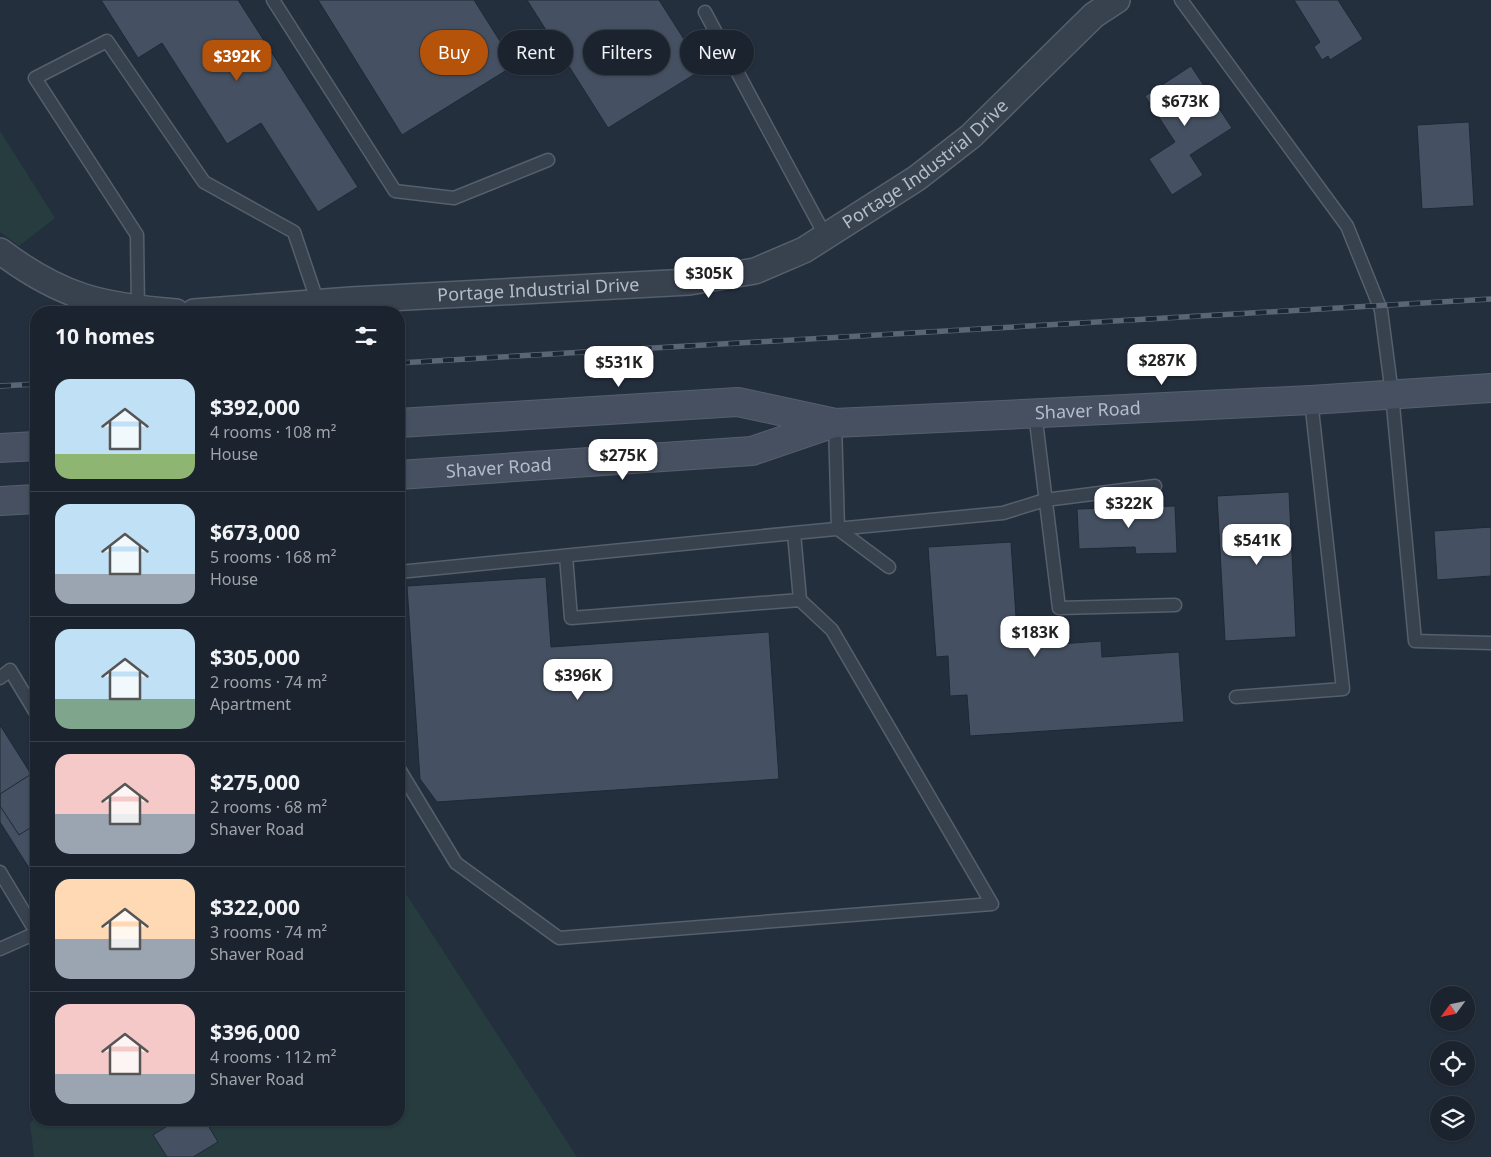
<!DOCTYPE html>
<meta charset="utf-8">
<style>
:root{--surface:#1b232e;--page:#242b36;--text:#f1f3f6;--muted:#a0a4aa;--line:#39404a;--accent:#b45309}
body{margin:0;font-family:"Noto Sans",sans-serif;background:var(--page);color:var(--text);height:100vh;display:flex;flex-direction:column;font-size:19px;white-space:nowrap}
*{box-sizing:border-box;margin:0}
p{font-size:16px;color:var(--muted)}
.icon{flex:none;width:28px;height:28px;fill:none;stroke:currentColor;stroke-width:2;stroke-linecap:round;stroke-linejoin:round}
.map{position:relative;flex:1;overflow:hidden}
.side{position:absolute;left:30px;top:306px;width:375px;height:820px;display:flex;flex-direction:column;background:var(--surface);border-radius:20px;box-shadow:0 1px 4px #0004,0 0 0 1px var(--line)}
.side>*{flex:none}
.banner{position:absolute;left:420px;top:30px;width:475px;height:45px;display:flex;gap:10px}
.needle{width:32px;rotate:237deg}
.fabs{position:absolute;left:1430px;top:986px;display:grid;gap:10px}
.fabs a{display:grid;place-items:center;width:45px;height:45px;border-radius:50%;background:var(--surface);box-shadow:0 1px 4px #0004,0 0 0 1px var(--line);font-size:25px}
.price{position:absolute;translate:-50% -42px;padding:0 11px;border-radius:10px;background:#fff;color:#222;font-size:16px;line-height:32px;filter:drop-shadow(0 1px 2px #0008)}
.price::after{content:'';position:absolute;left:50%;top:30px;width:15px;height:11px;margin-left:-8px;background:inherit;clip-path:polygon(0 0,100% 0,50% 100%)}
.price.on{background:var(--accent);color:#fff}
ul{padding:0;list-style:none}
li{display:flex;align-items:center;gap:15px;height:125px;padding:0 25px}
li+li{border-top:1px solid var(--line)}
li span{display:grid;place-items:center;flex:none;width:140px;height:100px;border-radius:15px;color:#555}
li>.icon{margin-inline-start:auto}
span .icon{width:60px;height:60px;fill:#fffc;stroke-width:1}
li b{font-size:21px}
h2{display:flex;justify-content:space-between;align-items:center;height:60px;padding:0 25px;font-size:21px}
.tag{padding:0 18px;border-radius:22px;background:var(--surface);box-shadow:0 1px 4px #0004,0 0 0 1px var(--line);font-size:18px;line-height:45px}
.tag.on{background:var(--accent);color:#fff}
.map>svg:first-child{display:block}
.green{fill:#263c3f}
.building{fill:#455162;stroke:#1f2835}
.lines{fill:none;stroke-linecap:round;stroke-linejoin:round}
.lane-casing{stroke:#565f6c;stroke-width:15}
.street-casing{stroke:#565f6c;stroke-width:28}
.secondary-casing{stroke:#565f6c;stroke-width:30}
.lane{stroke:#38414e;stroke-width:12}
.street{stroke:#38414e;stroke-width:25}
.secondary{stroke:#465061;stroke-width:28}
.rail-casing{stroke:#5a6575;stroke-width:5.5}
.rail{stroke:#1d2633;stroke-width:4;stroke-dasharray:11;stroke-linecap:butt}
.labels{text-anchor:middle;stroke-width:4;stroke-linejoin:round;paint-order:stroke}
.street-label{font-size:18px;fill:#b4bcc9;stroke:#1d2633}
</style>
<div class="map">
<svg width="1491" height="1157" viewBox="0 0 1491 1157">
<rect width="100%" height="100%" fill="#242f3e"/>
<path class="green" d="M0,131l55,87 -36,28 -19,-14z
M399,883l178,274h-543l-4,-34 6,-6v3h363z"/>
<path class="building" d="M101,0h137l120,187 -40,25 -57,-89 -34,21 -65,-101 -24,15z
M318,0h156l41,65 -113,70z
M527,0h132l44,69 -95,59z
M1294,0h44l25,39 -33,21 -2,-4 -6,4 -8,-13 6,-5z
M1191,66l41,62 -42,27 13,20 -31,20 -23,-36 26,-17 -30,-46z
M1469,122l5,84 -52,3 -5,-84z
M1289,492l7,145 -71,4 -8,-145z
M1175,506l2,47 -41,1 -1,-7 -56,2 -2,-40z
M1491,527v49l-54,4 -3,-49z
M1011,542l7,105 83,-6 1,16 77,-5 5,70 -214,14 -3,-41 -17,1 -2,-40 -12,1 -8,-110z
M546,577l5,70 218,-15 10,147 -342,23 -17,-23 -13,-193z
M0,725l36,57v97l-36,-57z
M36,771v53l-17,11 -19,-29v-12z
M177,1120h28l13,22 -25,15h-26l-14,-22z"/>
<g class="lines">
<defs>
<path id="lane" d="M273,0l122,191 59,7 94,-38
M1181,0l166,226 34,84 11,84 23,247 76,2
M705,12l121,225
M138,309l-1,-74 -102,-157 72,-37 97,141 90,50 24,71
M1035,413l24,195 116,-3
M835,423l3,106 51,38
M566,556l5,62 229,-18
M399,572l395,-39
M0,678l10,-8 26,43
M1236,697l107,-8 -32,-289
M399,769l57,94 103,75 433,-34 -160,-274 -32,-30 -6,-67 209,-20 42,-13 110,-14
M0,872l36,60
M0,949l36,-16"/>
<g id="street">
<path d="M0,251c61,46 101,55 176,61"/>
<path id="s1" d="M194,312l157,-12 338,-18 66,-11 49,-21 113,-72 54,-42 123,-121 23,-15"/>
</g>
<g id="secondary">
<path id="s2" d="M399,423l339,-21 97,21 476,-23 180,-12"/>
<path d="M0,448l36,-2"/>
<path id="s3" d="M399,475l353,-24 82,-28"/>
<path d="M0,501l36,-2"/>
</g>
</defs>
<use href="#lane" class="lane-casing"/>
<use href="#street" class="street-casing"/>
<use href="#secondary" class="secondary-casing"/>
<use href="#lane" class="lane"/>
<use href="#street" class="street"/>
<use href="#secondary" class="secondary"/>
<defs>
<path id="rail" d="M399,363l1092,-64
M0,386l36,-2"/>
</defs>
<use href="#rail" class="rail-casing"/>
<use href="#rail" class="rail"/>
</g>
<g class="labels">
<g class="street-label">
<text dy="6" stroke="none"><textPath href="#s1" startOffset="765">Portage Industrial Drive</textPath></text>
<text dy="6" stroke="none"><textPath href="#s1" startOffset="345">Portage Industrial Drive</textPath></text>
<text dy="6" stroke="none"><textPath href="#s2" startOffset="692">Shaver Road</textPath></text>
<text dy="6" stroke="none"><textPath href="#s3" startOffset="100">Shaver Road</textPath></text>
</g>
</g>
</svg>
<div class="fabs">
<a><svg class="needle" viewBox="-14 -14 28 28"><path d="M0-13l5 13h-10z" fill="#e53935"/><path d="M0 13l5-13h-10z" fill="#a0a4aa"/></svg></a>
<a><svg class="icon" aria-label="locate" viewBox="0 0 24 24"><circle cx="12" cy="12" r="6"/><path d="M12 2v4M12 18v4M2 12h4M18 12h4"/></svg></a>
<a><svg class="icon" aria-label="layers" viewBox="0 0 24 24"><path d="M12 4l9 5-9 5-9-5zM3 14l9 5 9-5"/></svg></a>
</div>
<b class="price on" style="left:237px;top:82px">$392K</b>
<b class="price" style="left:1185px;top:127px">$673K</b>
<b class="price" style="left:709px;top:299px">$305K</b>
<b class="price" style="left:1162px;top:386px">$287K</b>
<b class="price" style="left:619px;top:388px">$531K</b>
<b class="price" style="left:623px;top:481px">$275K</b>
<b class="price" style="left:1129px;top:529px">$322K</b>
<b class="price" style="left:1257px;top:566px">$541K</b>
<b class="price" style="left:1035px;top:658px">$183K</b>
<b class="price" style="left:578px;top:701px">$396K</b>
<div class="banner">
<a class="tag on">Buy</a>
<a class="tag">Rent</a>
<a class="tag">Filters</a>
<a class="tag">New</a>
</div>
<section class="side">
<h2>10 homes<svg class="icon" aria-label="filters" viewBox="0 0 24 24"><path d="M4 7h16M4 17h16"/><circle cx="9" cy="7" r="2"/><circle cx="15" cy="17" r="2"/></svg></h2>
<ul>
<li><span style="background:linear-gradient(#bfe0f5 75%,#8fb573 0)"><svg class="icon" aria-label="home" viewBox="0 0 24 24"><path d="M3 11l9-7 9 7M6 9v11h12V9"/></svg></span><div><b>$392,000</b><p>4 rooms · 108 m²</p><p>House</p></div></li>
<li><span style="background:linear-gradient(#bfe0f5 70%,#9aa5b1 0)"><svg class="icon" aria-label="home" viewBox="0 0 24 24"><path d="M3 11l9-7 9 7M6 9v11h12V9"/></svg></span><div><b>$673,000</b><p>5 rooms · 168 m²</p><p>House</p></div></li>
<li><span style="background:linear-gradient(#bfe0f5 70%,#7fa58c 0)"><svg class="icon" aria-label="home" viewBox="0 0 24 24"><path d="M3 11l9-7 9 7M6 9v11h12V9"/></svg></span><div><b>$305,000</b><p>2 rooms · 74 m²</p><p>Apartment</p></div></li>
<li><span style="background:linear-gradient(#f6c9c9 60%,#9aa5b1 0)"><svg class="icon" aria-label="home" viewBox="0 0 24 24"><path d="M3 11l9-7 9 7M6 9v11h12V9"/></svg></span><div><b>$275,000</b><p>2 rooms · 68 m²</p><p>Shaver Road</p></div></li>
<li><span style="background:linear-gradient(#ffd9b3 60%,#9aa5b1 0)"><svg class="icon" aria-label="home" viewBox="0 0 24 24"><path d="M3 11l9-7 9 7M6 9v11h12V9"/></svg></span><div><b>$322,000</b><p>3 rooms · 74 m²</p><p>Shaver Road</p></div></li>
<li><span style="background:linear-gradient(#f6c9c9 70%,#9aa5b1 0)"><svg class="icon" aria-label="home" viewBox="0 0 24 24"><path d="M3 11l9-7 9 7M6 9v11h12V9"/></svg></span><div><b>$396,000</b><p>4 rooms · 112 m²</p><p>Shaver Road</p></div></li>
</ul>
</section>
</div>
